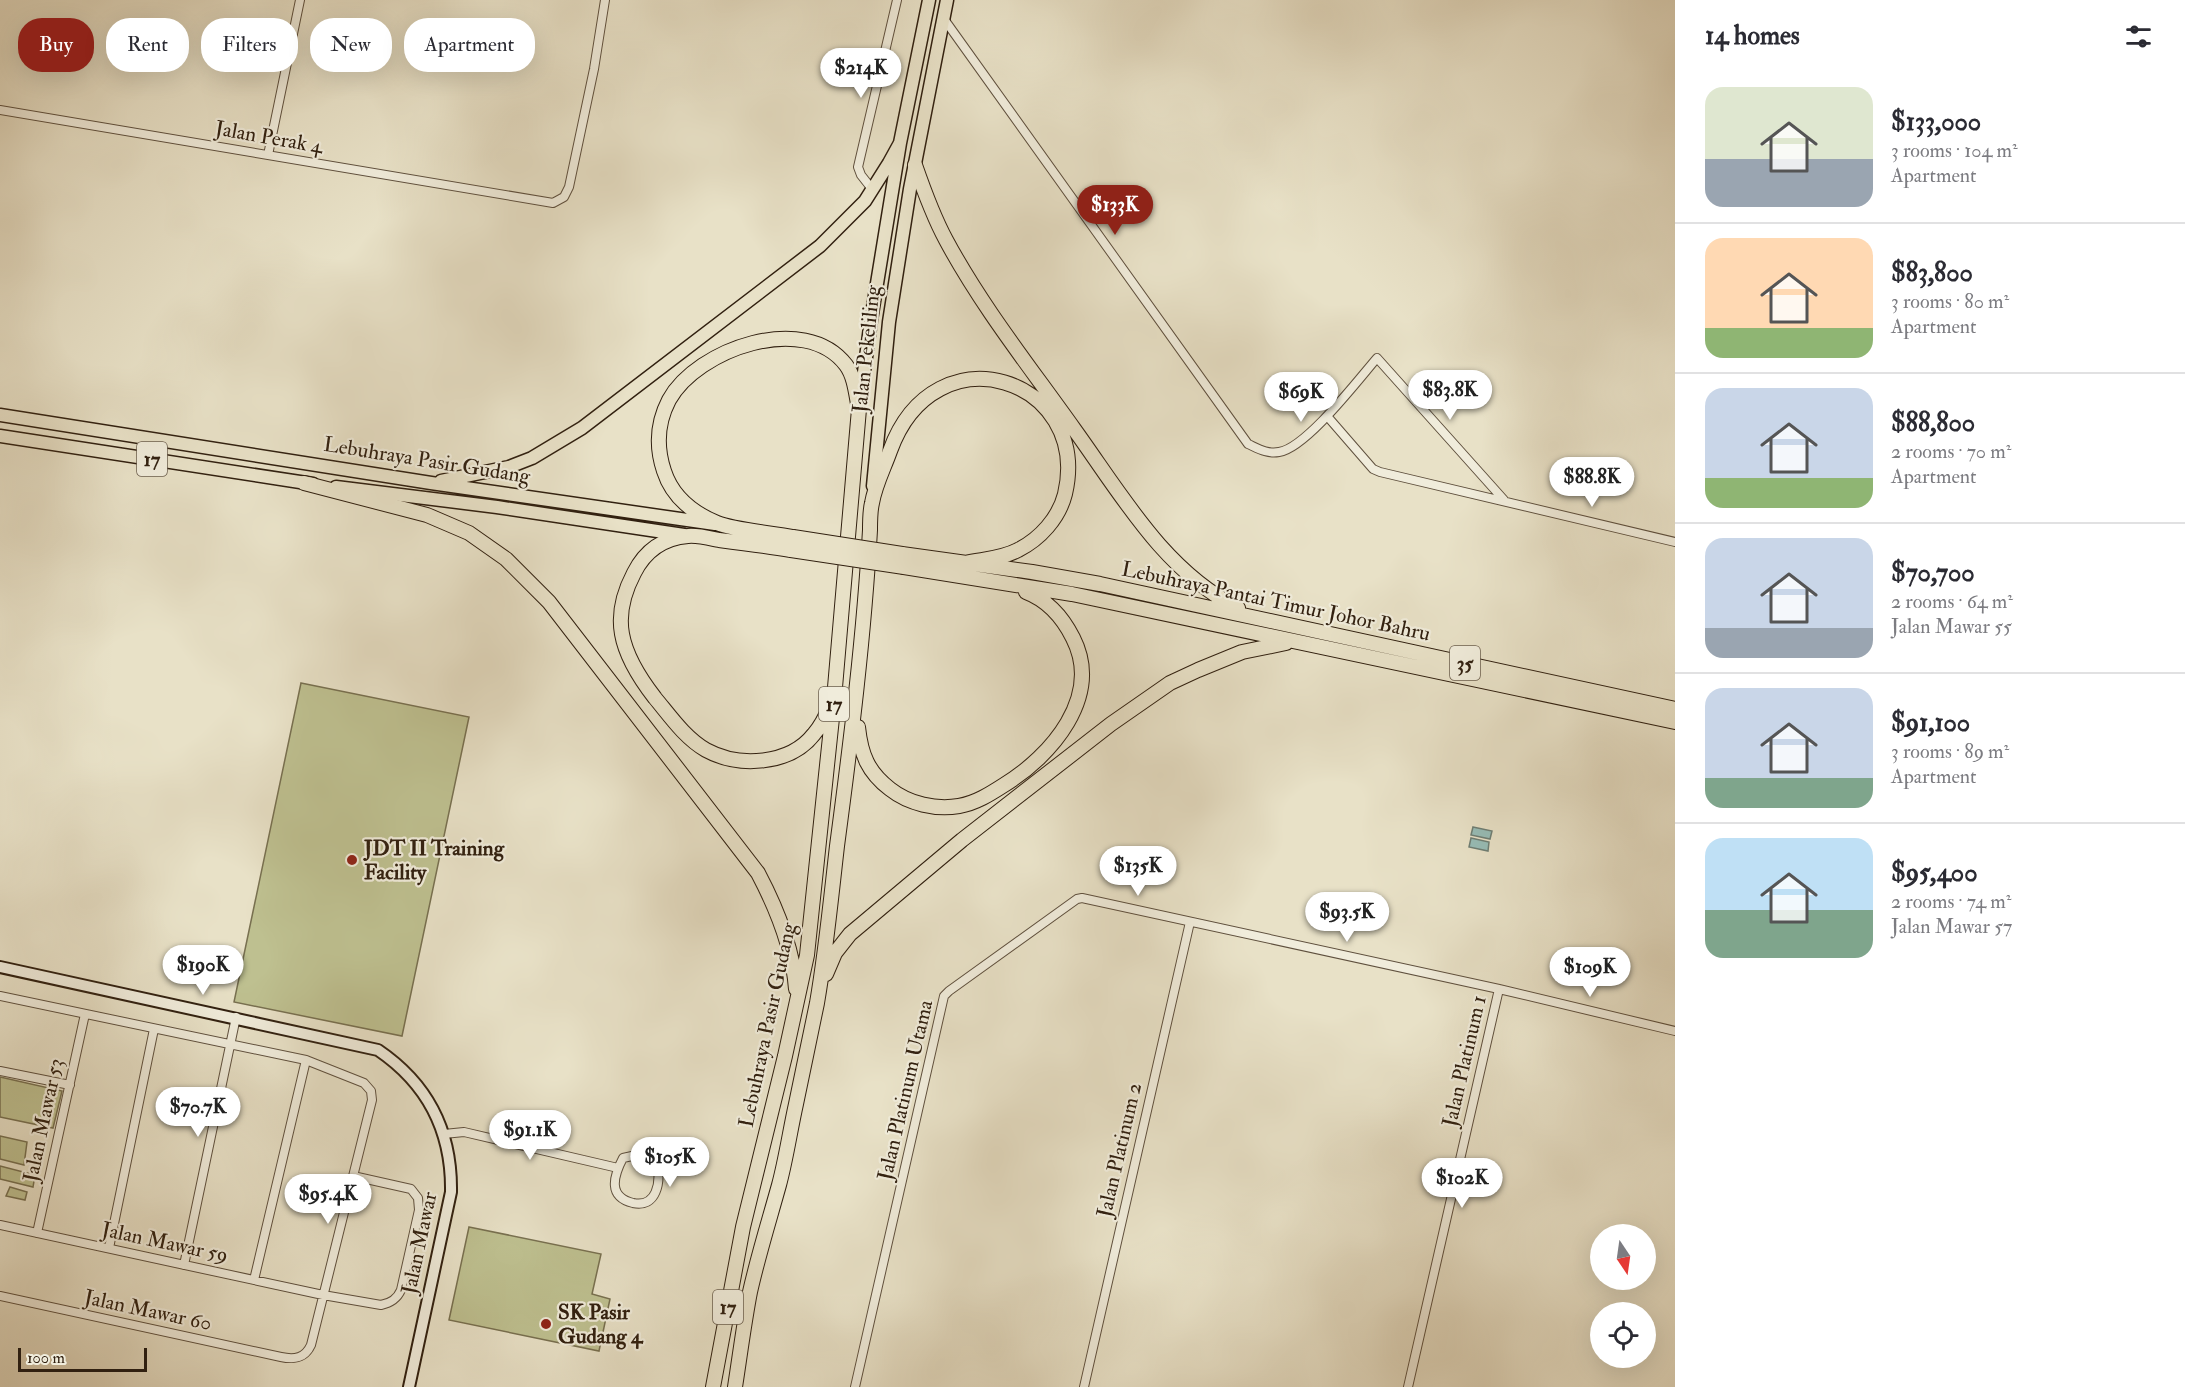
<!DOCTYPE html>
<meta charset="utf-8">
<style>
:root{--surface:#fff;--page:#f2f2f3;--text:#2b2b33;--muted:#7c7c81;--line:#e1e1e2;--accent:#8f2418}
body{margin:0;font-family:"IM FELL Double Pica",serif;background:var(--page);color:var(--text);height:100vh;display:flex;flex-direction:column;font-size:22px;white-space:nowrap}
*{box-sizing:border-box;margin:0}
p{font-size:20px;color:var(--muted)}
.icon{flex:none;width:33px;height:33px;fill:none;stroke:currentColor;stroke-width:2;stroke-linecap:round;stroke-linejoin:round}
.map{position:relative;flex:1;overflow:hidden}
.side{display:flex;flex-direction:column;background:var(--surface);width:510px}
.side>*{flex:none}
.hud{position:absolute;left:18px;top:18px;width:570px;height:54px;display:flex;gap:12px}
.needle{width:39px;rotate:167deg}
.tools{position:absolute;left:1590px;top:1224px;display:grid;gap:12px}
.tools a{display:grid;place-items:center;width:66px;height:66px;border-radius:50%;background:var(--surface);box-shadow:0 6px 24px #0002;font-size:30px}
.scale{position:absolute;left:18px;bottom:15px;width:129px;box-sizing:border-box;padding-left:6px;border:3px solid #312010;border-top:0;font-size:16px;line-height:21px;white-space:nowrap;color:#312010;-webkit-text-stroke:4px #f0ecdb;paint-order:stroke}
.price{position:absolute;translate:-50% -51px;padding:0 14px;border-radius:21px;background:#fff;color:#222;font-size:20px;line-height:39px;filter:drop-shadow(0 2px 3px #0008)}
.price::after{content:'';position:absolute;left:50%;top:36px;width:18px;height:14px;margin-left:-9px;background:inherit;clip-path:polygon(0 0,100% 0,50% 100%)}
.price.on{background:var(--accent);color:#fff}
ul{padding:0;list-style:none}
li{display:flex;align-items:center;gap:18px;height:150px;padding:0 30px}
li+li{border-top:2px solid var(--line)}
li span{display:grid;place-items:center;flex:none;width:168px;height:120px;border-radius:18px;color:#555}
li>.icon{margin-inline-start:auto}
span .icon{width:72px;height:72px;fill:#fffc;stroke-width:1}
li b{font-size:26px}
h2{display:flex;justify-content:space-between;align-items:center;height:72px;padding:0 30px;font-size:26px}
.tag{padding:0 21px;border-radius:24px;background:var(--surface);box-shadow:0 6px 24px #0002;font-size:21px;line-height:54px}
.tag.on{background:var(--accent);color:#fff}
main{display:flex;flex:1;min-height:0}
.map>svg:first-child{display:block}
.green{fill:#bec090;stroke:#787050;stroke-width:1.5}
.water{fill:#97bdb7;stroke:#6e7e74;stroke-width:1.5}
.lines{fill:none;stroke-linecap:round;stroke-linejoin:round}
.street-casing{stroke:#5f503e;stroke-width:10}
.secondary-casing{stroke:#312010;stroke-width:14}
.primary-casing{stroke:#312010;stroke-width:15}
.highway-casing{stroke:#312010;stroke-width:16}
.street{stroke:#f0ecdb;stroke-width:8}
.secondary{stroke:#f0ecdb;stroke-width:10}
.primary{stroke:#e8e1c7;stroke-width:12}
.highway{stroke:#e8e1c7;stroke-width:14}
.highway-bridge-casing{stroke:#312010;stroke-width:16;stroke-linecap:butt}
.highway-bridge{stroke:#e8e1c7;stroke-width:14}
.poi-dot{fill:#8f2418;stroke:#f0ecdb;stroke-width:2}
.labels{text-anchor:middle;stroke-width:4.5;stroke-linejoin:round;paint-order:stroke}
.shield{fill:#f0ecdb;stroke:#6a5d4d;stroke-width:1.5}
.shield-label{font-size:20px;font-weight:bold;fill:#312010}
.street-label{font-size:21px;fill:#312010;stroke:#f0ecdb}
.poi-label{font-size:21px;font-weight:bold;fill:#312010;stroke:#f0ecdb;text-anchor:start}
</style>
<main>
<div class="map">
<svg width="1675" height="1387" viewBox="0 0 1675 1387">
<rect width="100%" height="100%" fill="#e8e1c7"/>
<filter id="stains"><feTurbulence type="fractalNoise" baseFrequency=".00333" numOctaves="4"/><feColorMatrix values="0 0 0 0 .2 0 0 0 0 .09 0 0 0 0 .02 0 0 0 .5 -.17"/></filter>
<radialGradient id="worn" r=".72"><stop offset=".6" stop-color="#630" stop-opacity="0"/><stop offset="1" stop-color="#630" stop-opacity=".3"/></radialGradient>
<path class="green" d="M301,683l168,34 -67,319 -168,-34z
M0,1077l62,14 -9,37 -53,-11z
M0,1136l27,6 -3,23 -24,-6z
M0,1166l35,9 -2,12 -33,-8z
M10,1187l17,5 -2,8 -19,-4z
M469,1227l132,27 -9,40 18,5 -11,52 -150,-31z"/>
<path class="water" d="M1473,827l19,4 -2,8 -19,-4z
M1471,838l18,4 -1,9 -19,-4z"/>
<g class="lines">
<defs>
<path id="street" d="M944,19l304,425c11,5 19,10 31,8 27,-4 79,-72 98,-94l127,142
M0,110l553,93 11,-6 5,-10 25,-118 11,-69
M268,155l32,-155
M872,189l-11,-14 -3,-8 39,-167
M1327,416l46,53 7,3 295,70
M0,996l306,64 58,23 7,8 1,9 -61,245c-6,13 -16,15 -30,12l-281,-61
M0,1071l70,14
M444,1134l20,-2 154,36
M632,1156l18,4 7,4c4,18 0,44 -24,39 -25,-6 -20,-26 -10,-45z
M0,1225l323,70 58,10c10,-2 16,-6 20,-15l18,-80 -1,-12 -7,-9 -58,-13
M37,1233l48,-219
M109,1248l45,-219
M184,1265l52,-248
M254,1280l52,-220
M855,1387l89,-391 5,-5 128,-92 5,-1 417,91 176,42
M1084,1387l106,-465
M1408,1387l91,-398"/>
<path id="secondary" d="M0,967l378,83c50,34 74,81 73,142l-42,195"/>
<path id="primary" d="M860,402l11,-82 29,-177 29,-143
M0,415l431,68 284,41
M0,436l313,48
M441,481l68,-14 23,-9 50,-30 238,-182 45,-45 24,-38 11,-20
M873,486l16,-164 21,-133 37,-189
M336,487l161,20 187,28"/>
<path id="highway" d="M915,165c9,26 18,51 31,75 36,67 84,127 128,189 47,65 90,142 164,179
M304,483l123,32 42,18 37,26 43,43 209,271c19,36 35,75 38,116
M791,550c-24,-4 -48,-7 -72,-10 -10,-2 -22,-5 -31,-4 -25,2 -43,15 -54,37 -10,19 -16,39 -12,61 4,23 19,46 33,64 15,18 30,40 51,52 33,18 84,15 108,-16 7,-8 12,-18 16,-28
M902,554l130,18 68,12 575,125
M904,567l168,27 603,128
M858,727c3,28 10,45 32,62 19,15 46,21 69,17 17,-3 31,-12 45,-21 47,-29 99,-88 69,-147 -10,-20 -26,-38 -47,-46
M826,974l9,-21 15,-19 112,-94 149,-116 59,-41 28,-13 44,-18 44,-9
M713,1387l30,-160 42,-171 22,-101 27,-256 25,-290c-3,-14 -4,-32 -13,-44 -41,-54 -149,-16 -177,35 -12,23 -13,47 -5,71 8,25 29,42 53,52 17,7 56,10 76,14
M735,1387c5,-32 9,-64 15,-95 8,-36 19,-71 29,-107 7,-26 11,-54 17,-81 7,-34 14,-67 21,-101 9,-52 14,-105 20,-157 14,-105 27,-210 33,-316 0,-9 0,-19 2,-27 3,-18 12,-35 18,-52 45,-125 202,-72 175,43 -6,24 -25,45 -47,56 -17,9 -35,9 -53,13"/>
</defs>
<use href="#street" class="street-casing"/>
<use href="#secondary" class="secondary-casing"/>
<use href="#primary" class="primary-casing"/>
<use href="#highway" class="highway-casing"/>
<use href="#street" class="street"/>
<use href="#secondary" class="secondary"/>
<use href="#primary" class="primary"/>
<use href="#highway" class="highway"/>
<defs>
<path id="highway-bridge" d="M793,537l109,17
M791,550l113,17"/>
</defs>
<use href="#highway-bridge" class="highway-bridge-casing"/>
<use href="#highway-bridge" class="highway-bridge"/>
</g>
<g class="poi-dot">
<circle cx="352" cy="860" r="6"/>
<circle cx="546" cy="1324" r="6"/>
</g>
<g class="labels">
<g class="shield">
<rect x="137" y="442" width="30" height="34" rx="4.5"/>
<rect x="1450" y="646" width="30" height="34" rx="4.5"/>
<rect x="819" y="687" width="30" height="34" rx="4.5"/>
<rect x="713" y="1290" width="30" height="34" rx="4.5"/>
</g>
<g class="shield-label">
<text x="152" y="466">17</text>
<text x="1465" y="670">35</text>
<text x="834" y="711">17</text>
<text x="728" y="1314">17</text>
</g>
<g class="street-label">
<text transform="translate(269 137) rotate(10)" y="7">Jalan Perak 4</text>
<text transform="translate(866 349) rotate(-84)" y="7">Jalan Pekeliling</text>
<text transform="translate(427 460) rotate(9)" y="7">Lebuhraya Pasir Gudang</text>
<text transform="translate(1276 601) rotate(12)" y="7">Lebuhraya Pantai Timur Johor Bahru</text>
<text transform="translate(767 1025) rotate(-78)" y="7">Lebuhraya Pasir Gudang</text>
<text transform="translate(1464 1061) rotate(-77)" y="7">Jalan Platinum 1</text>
<text transform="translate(905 1090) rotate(-77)" y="7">Jalan Platinum Utama</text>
<text transform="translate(43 1120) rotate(-78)" y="7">Jalan Mawar 53</text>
<text transform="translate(1119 1150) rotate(-77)" y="7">Jalan Platinum 2</text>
<text transform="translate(165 1242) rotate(12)" y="7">Jalan Mawar 59</text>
<text transform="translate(419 1243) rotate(-78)" y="7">Jalan Mawar</text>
<text transform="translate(148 1310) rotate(12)" y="7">Jalan Mawar 60</text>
</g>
<g class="poi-label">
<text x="364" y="855">JDT II Training<tspan x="364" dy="24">Facility</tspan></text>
<text x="558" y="1319">SK Pasir<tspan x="558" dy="24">Gudang 4</tspan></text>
</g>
</g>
<rect width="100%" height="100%" filter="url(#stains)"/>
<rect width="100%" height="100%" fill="url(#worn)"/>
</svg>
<div class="tools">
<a><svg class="needle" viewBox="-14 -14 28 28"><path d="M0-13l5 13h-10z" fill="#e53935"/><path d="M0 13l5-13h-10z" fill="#7c7c81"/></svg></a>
<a><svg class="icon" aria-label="locate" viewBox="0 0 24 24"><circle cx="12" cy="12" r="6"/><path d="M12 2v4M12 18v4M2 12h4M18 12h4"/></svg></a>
</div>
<div class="scale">100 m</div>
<b class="price" style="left:861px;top:99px">$214K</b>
<b class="price on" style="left:1115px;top:236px">$133K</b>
<b class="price" style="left:1450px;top:421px">$83.8K</b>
<b class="price" style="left:1301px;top:423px">$69K</b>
<b class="price" style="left:1592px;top:508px">$88.8K</b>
<b class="price" style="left:1138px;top:897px">$135K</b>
<b class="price" style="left:1347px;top:943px">$93.5K</b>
<b class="price" style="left:203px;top:996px">$190K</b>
<b class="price" style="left:1590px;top:998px">$109K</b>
<b class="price" style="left:198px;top:1138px">$70.7K</b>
<b class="price" style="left:530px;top:1161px">$91.1K</b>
<b class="price" style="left:670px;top:1188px">$105K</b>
<b class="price" style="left:1462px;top:1209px">$102K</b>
<b class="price" style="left:328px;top:1225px">$95.4K</b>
<div class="hud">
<a class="tag on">Buy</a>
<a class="tag">Rent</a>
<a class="tag">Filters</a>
<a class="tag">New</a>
<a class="tag">Apartment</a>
</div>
</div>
<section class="side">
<h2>14 homes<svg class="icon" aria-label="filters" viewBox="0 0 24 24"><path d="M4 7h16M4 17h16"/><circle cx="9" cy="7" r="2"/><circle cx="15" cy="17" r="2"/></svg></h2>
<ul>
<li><span style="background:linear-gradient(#dfe7d0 60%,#9aa5b1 0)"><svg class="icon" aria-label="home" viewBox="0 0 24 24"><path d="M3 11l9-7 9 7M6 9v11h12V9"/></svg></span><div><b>$133,000</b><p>3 rooms · 104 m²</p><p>Apartment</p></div></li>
<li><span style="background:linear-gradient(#ffd9b3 75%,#8fb573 0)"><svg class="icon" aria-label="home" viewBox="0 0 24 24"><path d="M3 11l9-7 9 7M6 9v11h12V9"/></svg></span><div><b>$83,800</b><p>3 rooms · 80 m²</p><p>Apartment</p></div></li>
<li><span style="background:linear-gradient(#c9d6e8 75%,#8fb573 0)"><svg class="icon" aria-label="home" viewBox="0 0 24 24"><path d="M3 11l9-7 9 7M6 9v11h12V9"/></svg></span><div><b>$88,800</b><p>2 rooms · 70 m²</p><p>Apartment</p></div></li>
<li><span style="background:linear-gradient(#c9d6e8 75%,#9aa5b1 0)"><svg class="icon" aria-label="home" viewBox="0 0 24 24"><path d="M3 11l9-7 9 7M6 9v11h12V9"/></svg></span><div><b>$70,700</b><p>2 rooms · 64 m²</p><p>Jalan Mawar 55</p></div></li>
<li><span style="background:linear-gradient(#c9d6e8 75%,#7fa58c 0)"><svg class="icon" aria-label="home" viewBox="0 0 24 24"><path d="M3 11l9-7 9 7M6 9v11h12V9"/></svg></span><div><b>$91,100</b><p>3 rooms · 89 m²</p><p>Apartment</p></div></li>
<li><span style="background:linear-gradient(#bfe0f5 60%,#7fa58c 0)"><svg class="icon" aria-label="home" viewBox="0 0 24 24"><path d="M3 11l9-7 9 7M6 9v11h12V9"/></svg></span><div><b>$95,400</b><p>2 rooms · 74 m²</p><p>Jalan Mawar 57</p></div></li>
</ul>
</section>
</main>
